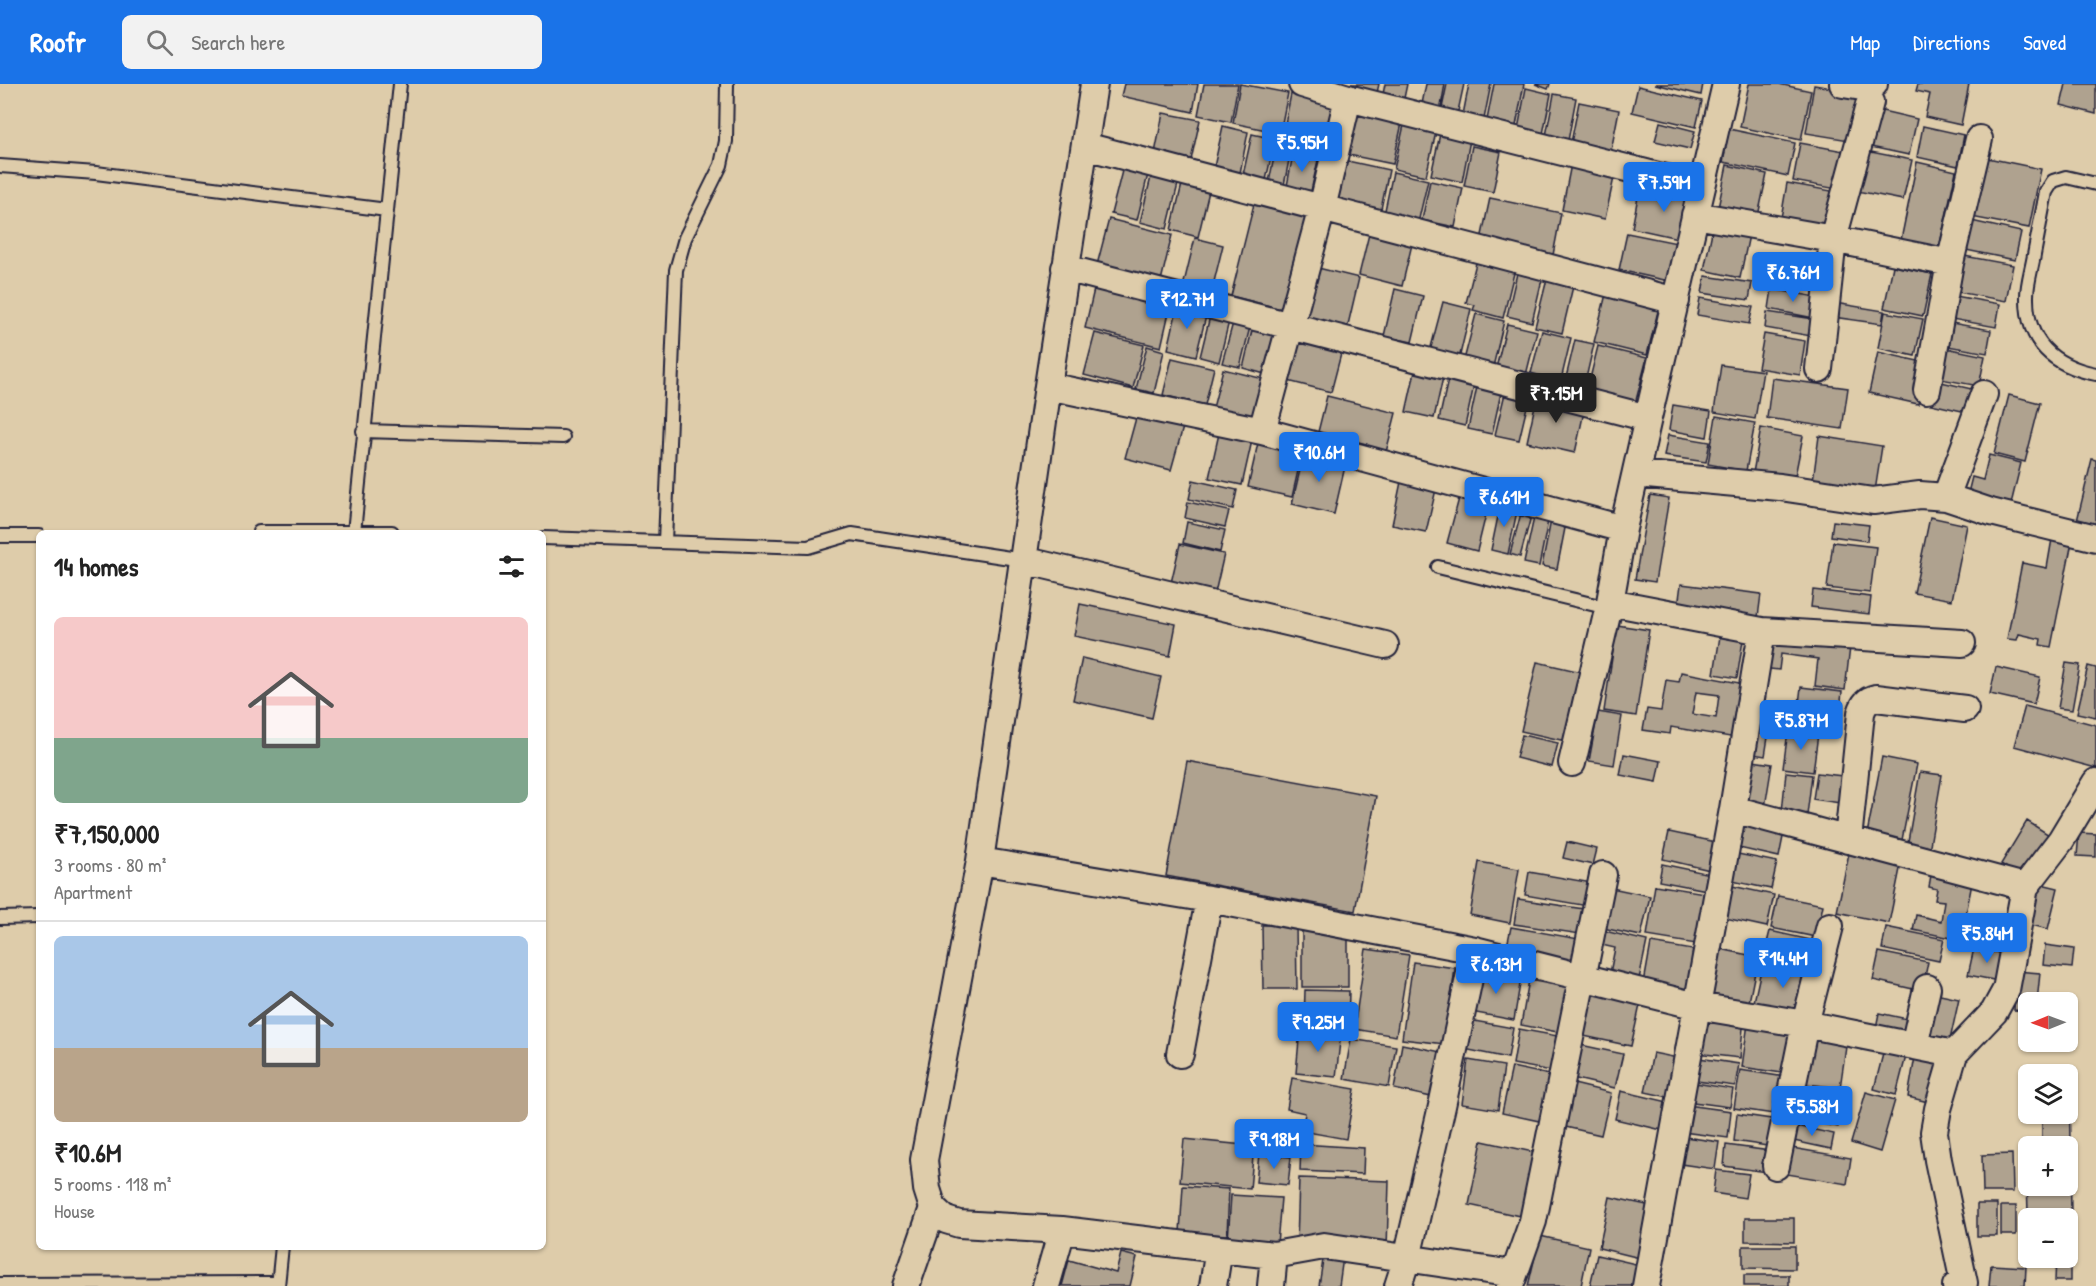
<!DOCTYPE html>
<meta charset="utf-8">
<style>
:root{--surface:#fff;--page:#f2f2f2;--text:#222;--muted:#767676;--line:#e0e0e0;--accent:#1a73e8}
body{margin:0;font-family:"Patrick Hand",sans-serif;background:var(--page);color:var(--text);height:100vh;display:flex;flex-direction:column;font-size:22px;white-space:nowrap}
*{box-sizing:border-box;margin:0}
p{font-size:20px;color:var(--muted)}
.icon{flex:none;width:33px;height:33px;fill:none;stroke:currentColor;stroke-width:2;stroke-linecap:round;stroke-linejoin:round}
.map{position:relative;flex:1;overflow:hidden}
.details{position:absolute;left:36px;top:446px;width:510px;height:720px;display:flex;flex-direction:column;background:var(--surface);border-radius:9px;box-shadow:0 2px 4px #0004}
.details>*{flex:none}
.needle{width:39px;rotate:269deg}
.fabs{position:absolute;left:2018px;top:908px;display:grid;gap:12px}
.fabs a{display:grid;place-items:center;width:60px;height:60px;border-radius:9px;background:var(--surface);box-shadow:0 2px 4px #0004;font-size:30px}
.price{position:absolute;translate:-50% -51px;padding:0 14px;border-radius:6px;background:var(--accent);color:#fff;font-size:20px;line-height:39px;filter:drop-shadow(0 2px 3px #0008)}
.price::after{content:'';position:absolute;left:50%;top:36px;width:18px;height:14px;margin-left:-9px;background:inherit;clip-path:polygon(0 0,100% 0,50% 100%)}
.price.active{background:#222;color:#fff}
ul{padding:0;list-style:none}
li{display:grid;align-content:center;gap:12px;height:318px;padding:0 18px}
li+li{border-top:2px solid var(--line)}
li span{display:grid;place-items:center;height:186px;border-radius:9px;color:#555}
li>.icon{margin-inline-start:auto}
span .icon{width:108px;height:108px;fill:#fffc;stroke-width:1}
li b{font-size:26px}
h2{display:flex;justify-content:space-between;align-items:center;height:72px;padding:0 18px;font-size:26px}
header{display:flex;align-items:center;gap:36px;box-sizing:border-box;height:84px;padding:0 30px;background:var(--accent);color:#fff}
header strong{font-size:28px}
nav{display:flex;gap:33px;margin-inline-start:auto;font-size:21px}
.search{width:420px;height:54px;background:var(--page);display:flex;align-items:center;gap:15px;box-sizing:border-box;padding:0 21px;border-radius:9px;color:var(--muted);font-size:22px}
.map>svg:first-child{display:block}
.building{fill:#afa28f;stroke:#22223b;stroke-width:1.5;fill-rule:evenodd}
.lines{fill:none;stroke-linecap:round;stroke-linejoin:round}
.lane-casing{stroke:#22223b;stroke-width:16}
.street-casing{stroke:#22223b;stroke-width:30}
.lane{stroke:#deccaa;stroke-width:12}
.street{stroke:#deccaa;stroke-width:26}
</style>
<header>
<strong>Roofr</strong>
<div class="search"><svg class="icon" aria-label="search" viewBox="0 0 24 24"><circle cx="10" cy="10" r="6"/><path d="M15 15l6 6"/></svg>Search here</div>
<nav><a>Map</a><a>Directions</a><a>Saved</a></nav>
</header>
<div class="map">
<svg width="2096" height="1202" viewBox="0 0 2096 1202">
<rect width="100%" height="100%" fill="#deccaa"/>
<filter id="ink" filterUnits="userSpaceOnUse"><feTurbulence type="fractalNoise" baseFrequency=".0167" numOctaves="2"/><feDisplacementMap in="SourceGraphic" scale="12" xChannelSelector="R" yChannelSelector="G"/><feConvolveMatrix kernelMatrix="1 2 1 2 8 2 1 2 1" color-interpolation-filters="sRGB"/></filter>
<g filter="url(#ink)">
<path class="building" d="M1124,0h74l-5,28 -72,-16z
M1204,0h34l-7,38 -33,-7z
M1240,0l48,9 -8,40 -47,-10z
M1345,0h34l-3,13z
M1385,0h22l-4,19 -21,-4z
M1426,0h19l-5,28 -19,-3z
M1447,0h17l-7,32 -16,-3z
M1469,0h22l-8,40 -21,-4z
M1494,0h30l-9,47 -29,-6z
M1535,0h15l-2,5z
M1655,0h48l-2,11z
M1749,0h30l32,7 -10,49 -61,-13z
M1918,0h51l-8,41 -36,-8 5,-23 -14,-3z
M2066,0h30v30l-35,-9z
M1814,1l49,8 -8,48 -49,-8z
M1638,2l64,15 -6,26 -64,-15z
M1526,4l25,6 -9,45 -25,-5z
M1291,10l46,10 -9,44 -46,-9z
M1554,10l22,4 -9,48 -22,-5z
M1579,18l40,8 -9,46 -40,-8z
M1874,25l43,10 -8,36 -43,-9z
M1163,29l37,7 -9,40 -36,-7z
M1353,29l49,10 -9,41 -49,-10z
M1660,38l35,9 -5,18 -35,-8z
M1404,41l32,7 -10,44 -32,-7z
M1223,42l25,6 -8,41 -26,-6z
M1923,42l41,9 -6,31 -41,-9z
M1729,45l66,14 -7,33 -65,-14z
M1252,50l23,5 -9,41 -23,-5z
M1440,50l30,6 -8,42 -31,-7z
M1800,59l44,8 -7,38 -44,-8z
M1472,62l29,6 -8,40 -29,-6z
M1866,67l46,9 -9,40 -46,-9z
M1275,68l15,3 -6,30 -15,-3z
M1293,70l25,6 -7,31 -24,-5z
M1978,72l63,13 -12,59 -63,-12z
M1343,76l46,10 -8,39 -46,-10z
M1917,78l39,9 -17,77 -38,-8z
M1124,79l25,7 -12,50 -26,-6z
M1571,80l44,9 -10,46 -43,-9z
M1727,81l40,9 -9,42 -40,-8z
M1393,88l35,8 -10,43 -34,-8z
M1152,89l27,7 -12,49 -27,-7z
M1183,96l27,7 -12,50 -27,-7z
M1430,97l33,7 -8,39 -33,-7z
M1787,99l50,9 -6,36 -50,-10z
M1640,102l56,12 -9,42 -55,-12z
M1490,114l71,15 -8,42 -72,-15z
M1255,116l63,15 -25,97 -62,-16z
M1109,135l63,16 -11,46 -64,-16z
M1967,136l54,12 -6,28 -54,-11z
M1713,143l36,8 -9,43 -36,-8z
M1370,146l43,10 -11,46 -43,-11z
M1627,149l50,10 -8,38 -50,-11z
M1195,154l28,7 -12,49 -28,-7z
M1959,171l54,10 -7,36 -54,-10z
M1477,175l38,10 -12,49 -30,-8 2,-5 -9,-2z
M1310,182l49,12 -12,51 -49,-12z
M1893,182l39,8 -9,42 -39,-8z
M1518,185l25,6 -11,47 -25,-6z
M1548,191l26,7 -12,51 -27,-6z
M1705,192l47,7 -3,17 -47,-7z
M1095,201l76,19 -10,43 -76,-19z
M1395,205l28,7 -11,46 -28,-6z
M1772,205l45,8 -3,21 -45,-9z
M1607,206l53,13 -13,52 -53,-13z
M1950,211l50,9 -4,23 -50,-9z
M1700,214l53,9 -4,17 -52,-9z
M1443,218l28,7 -12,50 -29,-8z
M1835,219l49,8 -2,13 -49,-7z
M1178,221l29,7 -11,44 -28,-7z
M1211,228l19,5 -11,45 -19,-5z
M1767,228l47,7 -3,17 -46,-8z
M1885,228l38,7 -8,37 -37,-8z
M1476,230l28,7 -12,50 -29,-7z
M1234,235l17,4 -11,44 -18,-4z
M1946,238l45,8 -4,23 -45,-8z
M1507,240l30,7 -11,44 -30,-7z
M1253,242l23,5 -11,43 -22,-6z
M1542,247l29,7 -11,46 -30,-7z
M1095,249l49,12 -11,43 -49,-13z
M1764,250l41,7 -5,34 -42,-7z
M1294,254l48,12 -11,42 -47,-12z
M1575,256l19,4 -11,47 -19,-5z
M1147,262l17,5 -10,42 -18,-4z
M1598,262l49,12 -12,46 -48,-13z
M1941,263l44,9 -6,30 -44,-8z
M1878,268l49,11 -9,41 -49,-11z
M1172,274l42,10 -9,37 -42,-10z
M1721,281l42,6 -8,48 -41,-7z
M1416,283l28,6 -10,45 -28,-6z
M1223,285l45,11 -10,40 -45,-12z
M1449,291l26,6 -10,45 -26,-6z
M1772,294l76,10 -6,41 -75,-11z
M1937,297l39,9 -5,23 -40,-9z
M1478,298l24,6 -10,46 -24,-5z
M1506,305l24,5 -11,46 -24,-5z
M2009,311l31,8 -15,59 -31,-8z
M1327,312l69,17 -11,43 -19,-5 1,-7 -49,-12z
M1537,312l48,11 -10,46 -48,-11z
M1673,321l38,6 -4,26 -38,-7z
M1139,323l46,13 -14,50 -46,-12z
M1716,332l39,7 -9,48 -38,-7z
M1761,344l42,8 -9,45 -41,-8z
M1220,345l33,7 -11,49 -33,-7z
M1668,351l42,7 -4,20 -42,-6z
M1819,352l63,10 -7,45 -62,-10z
M1258,359l44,10 -10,44 -44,-10z
M1304,369l42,9 -12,52 -42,-10z
M1989,371l32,8 -11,45 -43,-11 5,-20 11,3z
M2092,375l4,1v74l-21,-5z
M1402,393l35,8 -11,47 -34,-7z
M1193,396l44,10 -4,19 -44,-10z
M1461,407l29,7 -13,53 -30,-8z
M1650,411l19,3 -14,84 -20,-3z
M1188,418l41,9 -4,16 -40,-9z
M1501,418l17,4 -10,48 -17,-4z
M1523,422l10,3 -13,48 -10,-3z
M1535,429l14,3 -10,50 -15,-3z
M1930,433l37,8 -15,75 -38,-7z
M1551,436l15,3 -9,46 -15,-3z
M1833,437l36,4 -2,16 -36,-5z
M1187,438l38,8 -5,22 -37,-9z
M2053,449l20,4 -22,110 -11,-2 1,-6 -22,-5 -2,6 -10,-1 15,-76 25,5z
M1833,458l43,5 -6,46 -43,-5z
M1180,460l44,10 -9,39 -44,-10z
M1681,500l80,10 -3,23 -80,-10z
M1813,506l58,7 -2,17 -58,-7z
M1080,520l96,20 -6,32 -96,-20z
M1617,541l32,5 -13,86 -32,-5z
M1721,546l23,4 -7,44 -23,-4z
M1765,552l85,11 -5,43 -30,-4 3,-27 -37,-5 -2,16 -18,-2z
M1082,574l79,19 -9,41 -79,-18z
M1537,578l49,11 -16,69 -49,-11z
M2066,579l14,2 -8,45 -14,-2z
M2088,582l8,2v49l-19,-4z
M1996,583l44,10 -6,27 -44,-10z
M1681,588l64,12 -9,54 -65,-11 -1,7 -27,-4 4,-21 14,2 5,-31 13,2zM1696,608l23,3 -3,23 -24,-4z
M1801,603l41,5 -5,42 -41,-5z
M1755,620l37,6 -3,20 -38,-7z
M2025,622l71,19v43l-82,-22z
M1598,628l24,4 -8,49 -25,-4z
M1751,644l18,3 -4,25 -18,-3z
M1788,647l30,3 -5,38 -30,-4z
M1522,651l36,8 -6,24 -36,-9z
M1624,670l37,7 -4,21 -37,-7z
M1882,673l35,7 -15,76 -35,-6z
M1746,676l26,4 -7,43 -26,-4z
M1187,677l189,35 -21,115 -189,-35z
M1786,688l26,3 -5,40 -25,-3z
M1920,688l22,3 -13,76 -22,-4z
M1817,689l34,4 -4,27 -34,-5z
M1745,734l40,9 -6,30 -40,-9z
M2027,737l27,17 -26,43 -27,-17z
M1669,748l47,10 -6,28 -47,-11z
M2079,749l17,1v23l-19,-1z
M1567,758l30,7 -4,16 -30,-7z
M1850,764l52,11 -13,64 -52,-11z
M1738,770l39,8 -6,27 -39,-8z
M1479,778l40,7 -9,54 -40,-8z
M1662,780l48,10 -3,16 -48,-9z
M1529,788l69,12 -5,23 -68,-12z
M1931,791l41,8 -11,57 -48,-10 3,-15 25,6 3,-20 -9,-1 2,-11 -8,-2z
M2033,798l25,6 -10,41 -25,-6z
M1723,800l51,11 -7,32 -51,-11z
M1655,801l50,8 -9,51 -49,-8z
M1607,803l43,9 -9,40 -43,-9z
M1778,812l45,9 -7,32 -45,-9z
M1518,815l72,11 -3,25 -73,-11z
M1262,841h34l1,64h-34z
M1511,843l68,12 -5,25 -68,-13z
M1886,843l58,12 -5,22 -57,-12z
M1302,844l46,1v58h-46z
M1596,845l51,12 -8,38 -29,-6 5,-25 -22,-5z
M1770,847l41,9 -6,29 -42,-10z
M1651,859l48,8 -8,40 -47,-8z
M2045,861l29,4 -2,19 -29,-3z
M1711,863l47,10 -9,45 -48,-10z
M1974,864l31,6 -6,27 -31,-6z
M1366,865l43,6 -13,81 -42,-7z
M1879,868l49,10 -6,29 -49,-11z
M1413,878l42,6 -10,76 -43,-5z
M1762,881l49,10 -8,38 -49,-11z
M1478,887l43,7 -7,42 -43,-8z
M2016,887l24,2 -3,29h-9v9l-14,-1z
M1529,896l42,8 -8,45 -42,-8z
M1590,901l52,11 -11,50 -52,-11z
M1305,906l44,1 -1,34 -44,-2z
M1931,909l28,6 -9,41 -28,-5z
M1700,929l44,5 -4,40 -44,-5z
M1879,929l33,7 -3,16 -33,-8z
M1469,936l44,8 -5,30 -44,-9z
M1748,939l48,6 -7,45 -47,-7z
M1300,945l41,4 -5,44 -40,-4z
M1519,945l44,8 -6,35 -44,-8z
M1805,951l42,5 -7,48 -41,-5z
M1351,955l45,7 -7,41 -45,-8z
M1402,960l44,9 -10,45 -42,-9z
M1576,960l47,10 -8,34 -47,-11z
M1884,966l22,6 -10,39 -22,-6z
M1916,967l32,6 -16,46 -24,-6z
M1653,969l25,5 -9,39 -24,-5z
M1692,973l47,7 -4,22 -46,-6z
M1468,976l36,6 -6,44 -36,-6z
M1512,983l42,9 -10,46 -42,-9z
M1740,986l45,7 -5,38 -46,-7z
M1292,994l63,11 -9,50 -44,-8 3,-18 -18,-4z
M1689,998l44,7 -3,18 -44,-6z
M1570,999l41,10 -10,42 -40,-9z
M1805,1002l39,7 -6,34 -39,-7z
M1621,1007l47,11 -6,28 -47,-11z
M1866,1008l29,8 -15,52 -29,-9z
M2067,1009h2l1,47h-28v-27h25z
M1687,1021l44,6 -3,27 -45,-6z
M1737,1030l41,6 -4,27 -40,-6z
M1792,1041l42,9 -3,15 -42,-9z
M1678,1052l41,6 -4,27 -41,-6z
M1184,1055l70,7 -4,43 -70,-7z
M1482,1057l60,13 -13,64 -60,-13z
M1301,1060l63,4 -1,26 -63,-3z
M1726,1061l44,6 -3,21 -43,-6z
M2070,1061l1,68h-43l-2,-67h2v39h39v-39h-29z
M1792,1064l59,10 -4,26 -60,-10z
M1259,1070l32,3 -3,28 -32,-3z
M2012,1070l1,38h-30l-1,-37z
M1716,1086l33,4 -4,24 -32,-5z
M1299,1094l90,3 -2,67 -90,-3z
M1183,1102l46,3 -2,46 -47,-3z
M1231,1111l50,3 -4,46 -49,-3z
M1610,1113l46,10 -12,52 -45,-11z
M1977,1120h20v32h-20z
M2001,1122h15v29h-15z
M1745,1134h49v24l-49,-1z
M1540,1152l49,11 -8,39h-53z
M2067,1160h3v37h-15l1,-24h11z
M1743,1162h52v23l-52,-1z
M1325,1163l19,3 -5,36h-20z
M1121,1169l16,4 -7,29h-68l7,-26 47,13z
M1597,1171l43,10 -5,21h-45z
M1991,1181l35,2 -1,19h-36z
M1744,1191h45v11h-45z"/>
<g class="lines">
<defs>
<path id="lane" d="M0,82l96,7 291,37
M2096,100l-30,-7 -13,4 -7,11c-4,21 -8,42 -12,63 -2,13 -7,28 -7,41 -1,47 27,70 69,78
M363,347l200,6
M259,448h133
M354,448l46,-448
M0,452h39
M543,454l265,9 44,-13 171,26
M665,458l11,-272 9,-32 36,-73 5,-24 1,-57
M1438,483l170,41
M0,834l39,-1
M0,1200l278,-1
M278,1202l4,-40"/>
<path id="street" d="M1302,0l46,14 354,89
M1843,0l19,3 12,-3
M1085,62l591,155
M1695,131l138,24 117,24 29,-124
M1065,184l583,150
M1819,285l14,-130 37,-137
M1048,302l214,45 361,98
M1927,306l23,-127
M1262,347l60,-223 26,-110
M1636,390l144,13 93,14 47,-6 26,2 45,15 105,26
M1946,413l38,-103
M1023,476l362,85
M1610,518l152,29
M1572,679l38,-161 13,-73 25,-111 78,-334
M1733,725l292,78
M1848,756l13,-127c3,-9 6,-13 15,-15l89,11
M980,777l68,-475 46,-302
M1914,962l13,-58
M1180,970l29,-155
M1776,1082l29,-142 25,-98
M933,1124l13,12 13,4 103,6 157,19 -6,37
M1219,1165l55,6 -3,31
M1274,1171l50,-9 190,28
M906,1202l27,-78 -6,-19 -3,-29 56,-299 229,38 266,51 222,56 108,18 149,30
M1046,1202l16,-56
M1398,1202l9,-28 35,-152 33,-156
M1510,1202l23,-65 70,-346
M1646,1202l87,-477 29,-178 200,12
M1956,1202l8,-3 -26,-123 -4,-28 4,-23 16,-55 40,-42 12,-22 19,-103 36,-47 35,-58"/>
</defs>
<use href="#lane" class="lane-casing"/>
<use href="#street" class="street-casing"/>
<use href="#lane" class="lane"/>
<use href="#street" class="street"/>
</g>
</g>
</svg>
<div class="fabs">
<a><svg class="needle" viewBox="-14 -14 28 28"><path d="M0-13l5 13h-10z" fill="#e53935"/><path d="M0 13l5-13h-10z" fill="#767676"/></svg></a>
<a><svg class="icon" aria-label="layers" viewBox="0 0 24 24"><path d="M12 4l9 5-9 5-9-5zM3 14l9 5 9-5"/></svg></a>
<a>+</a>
<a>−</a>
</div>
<b class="price" style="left:1302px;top:89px">₹5.95M</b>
<b class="price" style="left:1664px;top:129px">₹7.59M</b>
<b class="price" style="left:1793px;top:219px">₹6.76M</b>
<b class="price" style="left:1187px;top:246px">₹12.7M</b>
<b class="price active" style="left:1556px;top:340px">₹7.15M</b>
<b class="price" style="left:1319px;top:399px">₹10.6M</b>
<b class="price" style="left:1504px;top:444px">₹6.61M</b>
<b class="price" style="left:1801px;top:667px">₹5.87M</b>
<b class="price" style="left:1987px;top:880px">₹5.84M</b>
<b class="price" style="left:1783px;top:905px">₹14.4M</b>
<b class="price" style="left:1496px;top:911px">₹6.13M</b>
<b class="price" style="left:1318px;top:969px">₹9.25M</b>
<b class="price" style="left:1812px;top:1053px">₹5.58M</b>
<b class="price" style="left:1274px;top:1086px">₹9.18M</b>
<section class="details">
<h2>14 homes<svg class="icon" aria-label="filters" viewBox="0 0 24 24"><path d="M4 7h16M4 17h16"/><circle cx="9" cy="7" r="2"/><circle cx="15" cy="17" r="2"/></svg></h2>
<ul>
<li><span style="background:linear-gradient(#f6c9c9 65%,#7fa58c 0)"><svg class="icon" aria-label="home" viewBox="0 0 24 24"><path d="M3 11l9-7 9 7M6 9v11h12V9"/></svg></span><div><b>₹7,150,000</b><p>3 rooms · 80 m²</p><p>Apartment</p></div></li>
<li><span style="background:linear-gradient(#a9c7e8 60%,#b9a48a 0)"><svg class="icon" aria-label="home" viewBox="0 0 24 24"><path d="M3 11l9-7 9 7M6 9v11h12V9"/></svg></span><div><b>₹10.6M</b><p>5 rooms · 118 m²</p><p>House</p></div></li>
</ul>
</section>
</div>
